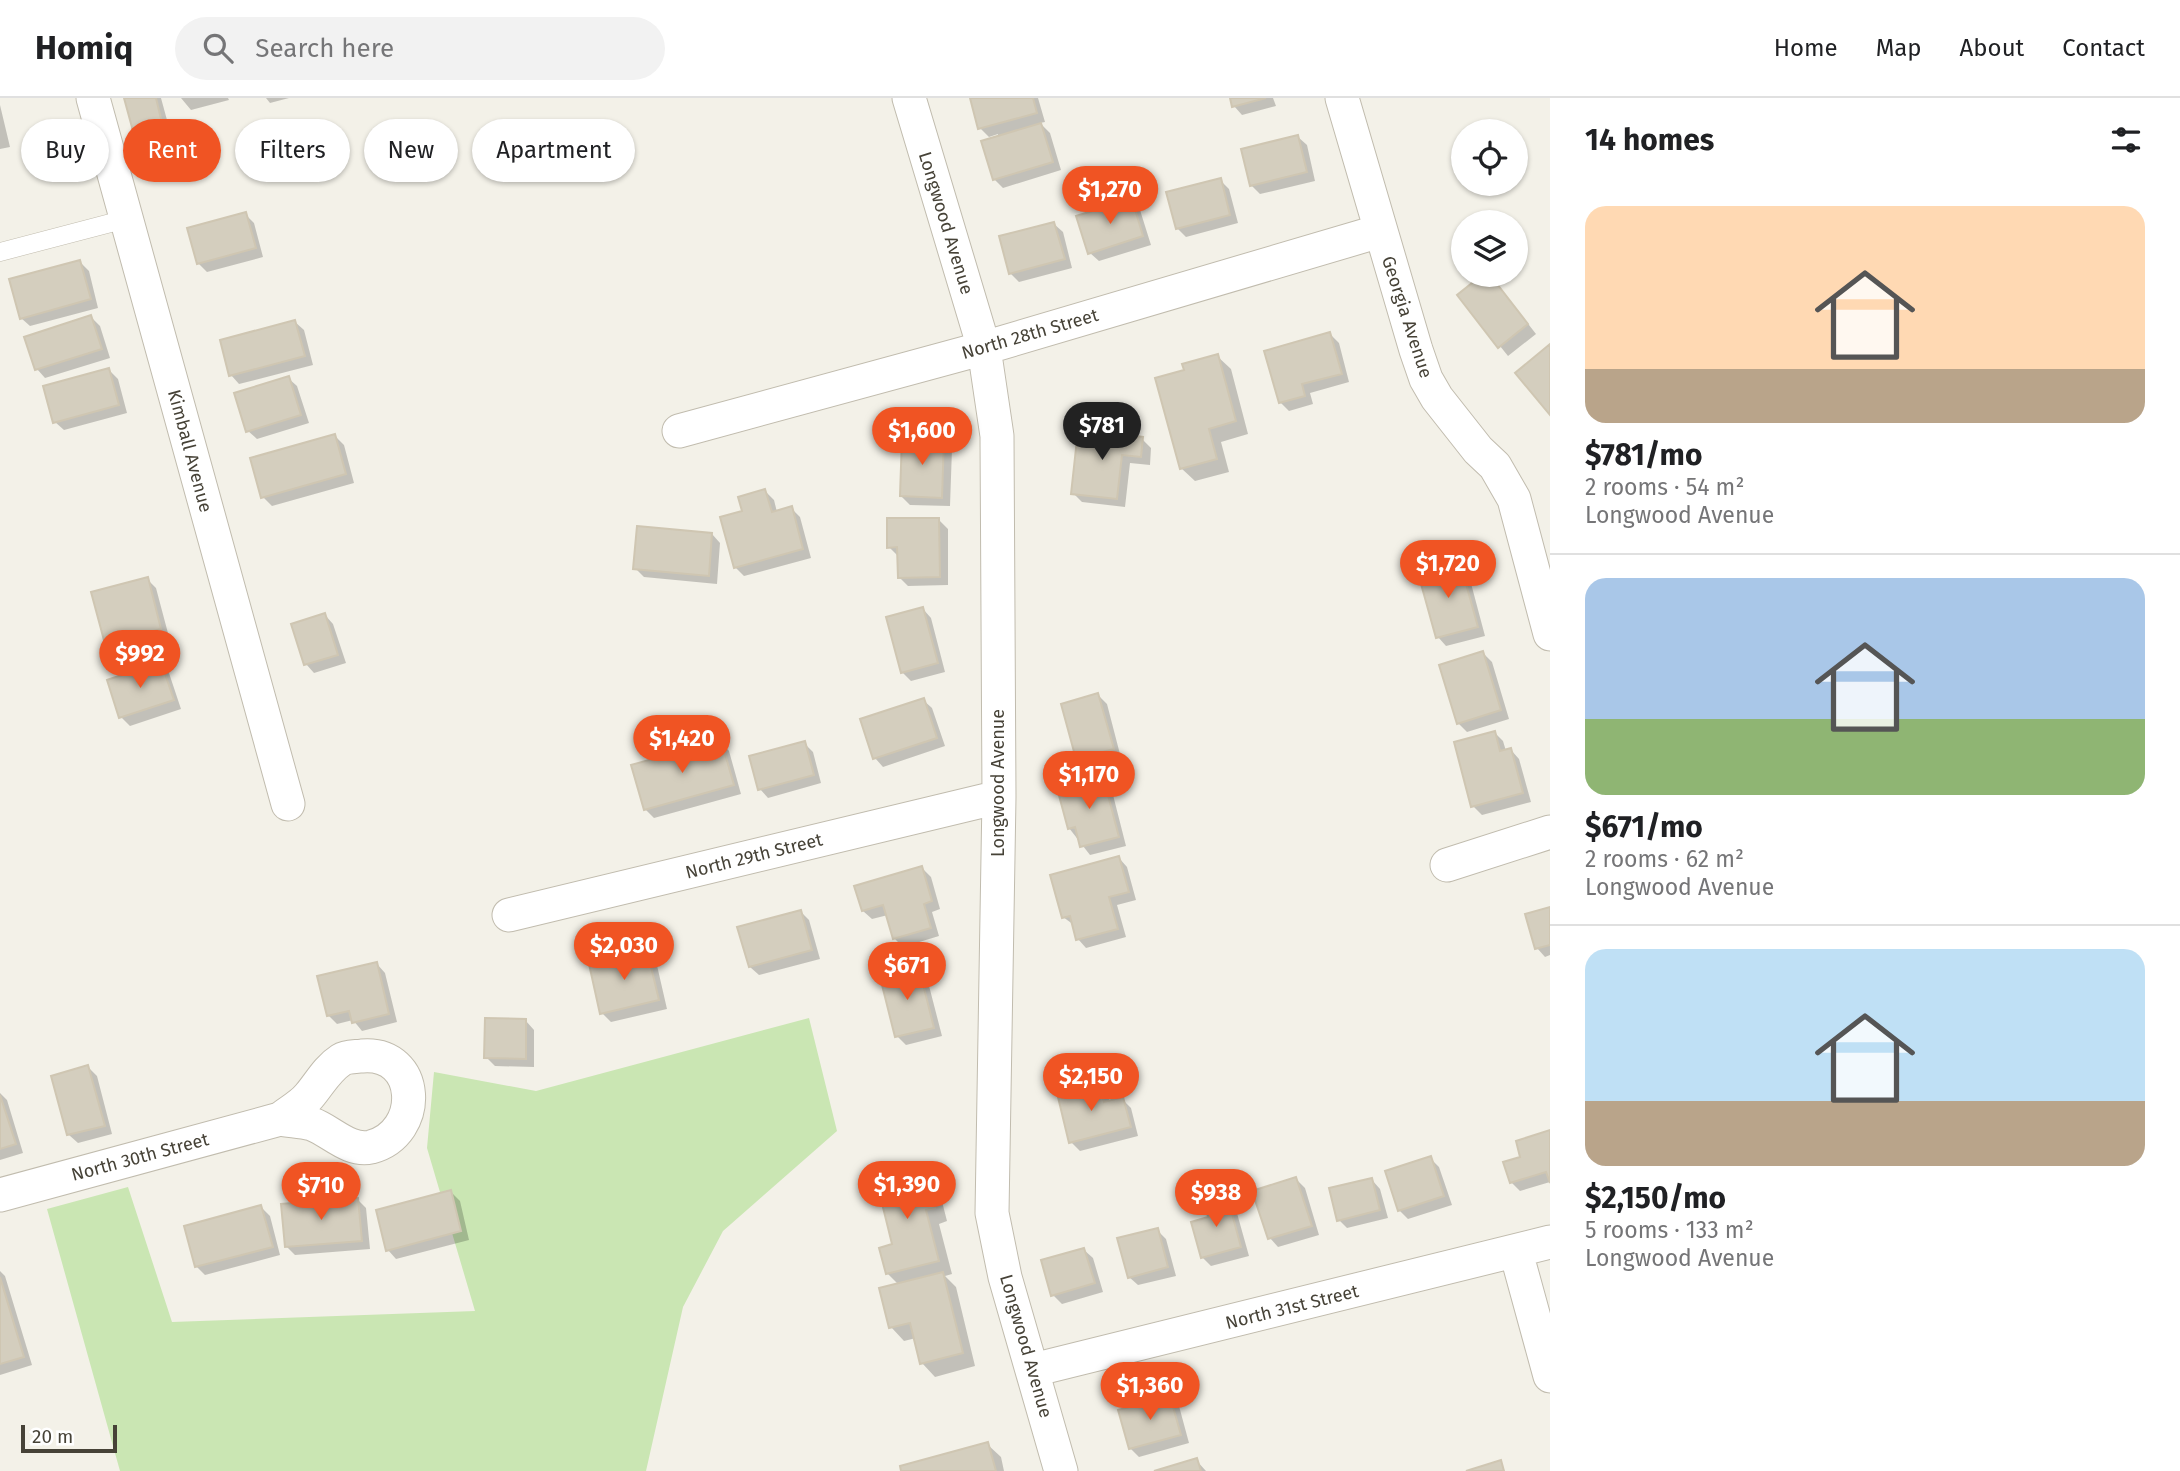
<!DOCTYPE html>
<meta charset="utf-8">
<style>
:root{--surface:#fff;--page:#f2f2f2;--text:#202124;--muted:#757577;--line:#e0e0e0;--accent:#f05423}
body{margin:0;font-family:"Fira Sans",sans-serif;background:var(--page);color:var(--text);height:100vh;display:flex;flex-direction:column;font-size:26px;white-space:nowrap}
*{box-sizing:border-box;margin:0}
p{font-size:23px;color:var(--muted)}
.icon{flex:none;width:38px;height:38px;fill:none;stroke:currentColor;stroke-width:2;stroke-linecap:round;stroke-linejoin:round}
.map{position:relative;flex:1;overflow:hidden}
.side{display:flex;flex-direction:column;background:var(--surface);width:630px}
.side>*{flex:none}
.top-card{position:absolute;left:21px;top:21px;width:665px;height:63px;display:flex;gap:14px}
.controls{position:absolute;left:1451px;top:21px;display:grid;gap:14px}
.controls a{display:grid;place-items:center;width:77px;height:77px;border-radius:50%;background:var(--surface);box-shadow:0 2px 5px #0004;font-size:35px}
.scale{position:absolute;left:21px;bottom:18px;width:96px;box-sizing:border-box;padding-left:7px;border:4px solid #464237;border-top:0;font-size:19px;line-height:24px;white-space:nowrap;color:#464237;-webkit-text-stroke:5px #fff;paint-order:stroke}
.price{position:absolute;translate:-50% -60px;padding:0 16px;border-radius:24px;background:var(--accent);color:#fff;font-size:23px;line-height:46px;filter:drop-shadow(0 2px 4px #0008)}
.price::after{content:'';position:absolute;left:50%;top:42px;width:21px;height:16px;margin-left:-10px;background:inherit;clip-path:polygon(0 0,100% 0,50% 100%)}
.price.active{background:#222;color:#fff}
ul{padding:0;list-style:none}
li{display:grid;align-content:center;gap:14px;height:371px;padding:0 35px}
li+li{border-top:2px solid var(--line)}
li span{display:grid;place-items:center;height:217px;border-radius:21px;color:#555}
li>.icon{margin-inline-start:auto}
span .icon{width:126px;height:126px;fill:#fffc;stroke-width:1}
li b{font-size:30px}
h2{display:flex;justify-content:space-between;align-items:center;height:84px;padding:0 35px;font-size:30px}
.pill{padding:0 24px;border-radius:32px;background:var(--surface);box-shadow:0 2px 5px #0004;font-size:24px;line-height:63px}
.pill.active{background:var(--accent);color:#fff}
header{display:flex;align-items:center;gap:42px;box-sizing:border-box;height:98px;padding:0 35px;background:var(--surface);border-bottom:2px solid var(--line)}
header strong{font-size:33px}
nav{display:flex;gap:38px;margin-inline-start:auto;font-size:24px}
.search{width:490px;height:63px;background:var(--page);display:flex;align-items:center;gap:18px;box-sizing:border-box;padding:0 24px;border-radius:38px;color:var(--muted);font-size:26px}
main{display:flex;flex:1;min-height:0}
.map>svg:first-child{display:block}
.green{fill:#cae6b3}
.shadow{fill:#0003}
.building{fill:#d4cebe;stroke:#cfc6b2;stroke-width:2}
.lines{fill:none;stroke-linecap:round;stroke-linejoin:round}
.service-casing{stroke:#c1bcae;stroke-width:19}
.minor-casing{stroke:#c1bcae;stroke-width:35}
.service{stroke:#fff;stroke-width:18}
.minor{stroke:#fff;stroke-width:33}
.labels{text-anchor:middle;stroke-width:7;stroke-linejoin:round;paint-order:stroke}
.street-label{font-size:18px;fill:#464237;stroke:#fff}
</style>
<header>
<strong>Homiq</strong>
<div class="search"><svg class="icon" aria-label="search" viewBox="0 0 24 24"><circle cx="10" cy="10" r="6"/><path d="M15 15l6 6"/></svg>Search here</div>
<nav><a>Home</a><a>Map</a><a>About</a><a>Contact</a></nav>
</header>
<main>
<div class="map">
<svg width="1550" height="1373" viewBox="0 0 1550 1373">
<rect width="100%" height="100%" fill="#f3f1e8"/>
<path class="green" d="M809,920l28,113 -114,100 -40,76 -37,164h-526l-73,-262 81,-22 44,135 303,-11 -48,-163 7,-76 102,19z"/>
<path class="shadow" d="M126,0h35l9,33 -26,8 -9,-9z
M181,0h47l1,2 -38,10z
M266,0h23l-19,5z
M972,0h66l7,24 -5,1 10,10 11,37 -58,18 -9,-9 4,-45 -9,3 -9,-9z
M1231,0h42l3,8 -34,9 -8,-9z
M0,7l10,42 -10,2z
M1298,39l9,8 8,36 -55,13 -9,-9z
M1220,82l9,9 9,34 -52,14 -9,-9z
M1131,103l9,9 11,35 -52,16 -9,-8z
M245,116l9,9 9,34 -56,15 -9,-9z
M1054,126l9,8 9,36 -53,14 -9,-9z
M80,164l9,9 9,37 -68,18 -9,-8z
M1485,177h4l7,7 40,52 -28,22 -49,-61z
M91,219l9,9 10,32 -65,20 -8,-9z
M295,224l9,8 9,35 -74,19 -8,-9z
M1330,236l9,9 10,39 -39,11 3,11 -24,7 -9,-9z
M1217,258l14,13 17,65 -27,8 8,30 -34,9 -14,-13 5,-97z
M109,272l9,9 9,34 -63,17 -9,-8z
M288,280l9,8 12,37 -52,16 -9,-8z
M335,338l9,9 10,38 -82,23 -9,-9z
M1142,341l9,9 -1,17 -20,-2 -5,44 -43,-5 -9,-9z
M943,342l9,9 -2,57 -40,-1 -9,-9z
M765,393l9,9 3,12 14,-4 9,9 11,41 -67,18 -9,-9 9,-55z
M939,422l9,9v56l-40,1 -9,-9 -1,-21 -9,-9z
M712,436l8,9 -3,41 -73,-7 -9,-9z
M1459,465l9,9 17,64 -39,10 -8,-9z
M147,481l9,9 13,49 -53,15 -9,-9z
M923,511l8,9 14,54 -34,9 -9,-9z
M325,517l8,9 13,39 -32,10 -8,-9z
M1483,555l9,9 17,57 -42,13 -8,-8 -18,-58z
M161,566l8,9 12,36 -51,17 -9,-9z
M1098,597l9,9 14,54 -35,9 -9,-9z
M923,602l9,8 13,38 -62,21 -8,-9z
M1495,635l8,8 3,10 5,-1 8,9 12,43 -49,13 -9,-9z
M721,644l8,9 12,43 -87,24 -9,-9z
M804,645l9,9 8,31 -53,15 -8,-9z
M1102,680l9,9 15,59 -36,9 -21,-27z
M1119,760l8,9 9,33 -19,5 9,32 -40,11 -8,-9 -4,-14 -11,-8z
M922,770l9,9 9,32 -8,3 7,24 -36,11 -9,-9 -6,-23 -16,4 -9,-8z
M1550,810v47l-5,2 -8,-9 -10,-33z
M801,814l8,8 11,39 -61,16 -9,-8z
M647,854l9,9 11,48 -56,13 -9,-9z
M377,866l8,9 12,49 -35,9 -9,-11 -16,4 -9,-9z
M918,872l9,8 15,58 -36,9 -9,-9z
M526,923l8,9v37l-39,-1 -9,-9z
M88,969l9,9 15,58 -34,9 -9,-8z
M1099,986l8,9 3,9 12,-3 9,9 7,28 -58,15 -9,-9z
M0,995l7,7 16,53 -23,7z
M1550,1034v50l-30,9 -9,-9 11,-24 -4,-16z
M1430,1060l9,9 13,38 -44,14 -9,-9z
M923,1070l14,14 10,39 -8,3 13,50 -7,2 11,11 19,79 -40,11 -13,-14 -6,-25 -12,3 -13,-14 7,-43 -11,-11 7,-27z
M1296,1081l9,9 14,47 -41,12 -8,-9z
M1372,1082l8,9 8,29 -41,10 -8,-8z
M451,1094l9,9 9,39 -73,19 -8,-9z
M1226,1099l9,9 14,50 -38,10 -9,-9 8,-39z
M358,1102l8,8 4,41 -75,6 -9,-9z
M261,1109l9,9 10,39 -75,20 -9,-9z
M1157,1132l9,9 10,37 -38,9 -9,-8z
M1084,1152l9,8 10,34 -41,12 -9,-9z
M0,1173l5,5 27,89 -32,10z
M1170,1300l9,8 10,37 -50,14 -9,-9z
M987,1346l14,13 3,14h-101z
M1196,1362l10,11h-46z"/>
<path class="building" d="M124,0h32l6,25 -29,8z
M970,0h63l4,15 -59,16z
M1230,0h36l-34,9z
M1041,25l12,39 -60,18 -12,-39z
M1298,37l9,37 -57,14 -9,-37z
M1221,80l9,37 -54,14 -10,-37z
M1132,101l11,37 -55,18 -12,-38z
M246,114l10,36 -59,16 -10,-36z
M1054,124l11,37 -56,15 -10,-38z
M80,162l11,39 -71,20 -11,-40z
M1482,177h8l38,49 -30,24 -41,-53z
M91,217l11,34 -67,21 -11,-33z
M295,222l10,36 -76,20 -9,-36z
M1330,234l12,42 -40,10 3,12 -26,7 -15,-52z
M1550,246v71l-35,-42z
M1218,256l18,67 -27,8 8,30 -37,10 -25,-91 29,-8 -2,-6z
M109,270l10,37 -66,18 -10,-37z
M289,278l12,39 -55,17 -12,-39z
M1078,332l65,7 -2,20 -19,-2 -5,44 -46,-5z
M335,336l11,40 -85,24 -11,-40z
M902,339l42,1 -2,60 -42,-2z
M765,391l7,23 20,-6 11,43 -69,19 -14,-51 22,-6 -4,-14z
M887,420h52l1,59 -42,1 -1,-31 -10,1z
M637,428l75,7 -3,43 -76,-7z
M1460,464l18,65 -42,11 -18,-65z
M148,479l13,52 -56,15 -14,-52z
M923,509l15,56 -37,10 -15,-56z
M325,515l13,42 -34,10 -13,-41z
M1483,553l18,59 -44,14 -18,-59z
M161,564l13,38 -55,18 -12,-38z
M1098,595l16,56 -38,10 -15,-55z
M924,600l13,40 -64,21 -13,-40z
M1495,633l5,20 11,-3 12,45 -52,14 -17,-65z
M721,642l13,45 -90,25 -13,-45z
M805,643l9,34 -56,15 -9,-34z
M1103,678l16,61 -39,10 -5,-20 -7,2 -11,-41z
M1119,758l10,36 -20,5 9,32 -42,11 -6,-24 -8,2 -12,-43z
M922,768l10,35 -8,3 7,24 -38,11 -10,-34 -21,6 -8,-25z
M1550,809v38l-15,4 -10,-35z
M801,812l11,40 -63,17 -12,-40z
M647,852l12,50 -59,14 -11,-50z
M377,864l12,52 -37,9 -3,-12 -22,5 -10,-40z
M919,870l15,60 -39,9 -15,-60z
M485,920l41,1v40l-42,-1z
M88,967l17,61 -38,9 -16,-59z
M1099,984l5,20 19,-5 8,30 -62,16 -12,-50z
M0,997l16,49 -16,5z
M1550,1032v53l-4,-11 -36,11 -7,-21 17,-5 -4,-16z
M1431,1058l13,40 -46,15 -13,-40z
M924,1069l11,41 -9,2 13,51 -53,13 -7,-26 13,-4 -16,-65z
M1296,1079l16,49 -44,13 -16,-48z
M1372,1080l8,32 -43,11 -8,-33z
M451,1092l10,41 -75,20 -10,-41z
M1227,1097l14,52 -40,11 -10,-36 17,-5 -4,-16z
M358,1100l4,43 -77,6 -4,-43z
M261,1107l12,42 -78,20 -11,-41z
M1158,1130l10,39 -40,11 -11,-40z
M1084,1150l11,35 -44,13 -10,-36z
M943,1174l20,81 -43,11 -10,-41 -21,5 -10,-40z
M0,1179l24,80 -24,7z
M1170,1298l11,39 -52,14 -11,-39z
M988,1344l8,29h-95l-1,-5z
M1197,1360l4,13h-47z
M1501,1362l3,11h-38z"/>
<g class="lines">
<defs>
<path id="service" d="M0,154l126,-33"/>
<path id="minor" d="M93,0l195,706
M909,0l75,250 13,88 2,361 -7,416 13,64 56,194
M1342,0l74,252 10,29 11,19 41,52 17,16 19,33 36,135
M679,333l305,-83 396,-117
M1447,767l103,-33
M509,817l490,-118
M0,1097l280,-76c9,-7 22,-14 29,-23 11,-13 18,-27 32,-36 6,-4 14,-3 21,-4 59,-5 62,77 9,91 -22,5 -40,-16 -59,-23 -10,-3 -22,-3 -32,-5
M1516,1154l34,124
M1033,1272l517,-128"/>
</defs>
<use href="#service" class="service-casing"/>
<use href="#minor" class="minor-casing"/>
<use href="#service" class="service"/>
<use href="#minor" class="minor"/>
</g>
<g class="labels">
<g class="street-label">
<text transform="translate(946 125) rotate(73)" y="6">Longwood Avenue</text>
<text transform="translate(1407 219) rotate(72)" y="6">Georgia Avenue</text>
<text transform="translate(1030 236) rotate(-16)" y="6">North 28th Street</text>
<text transform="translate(190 353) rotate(75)" y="6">Kimball Avenue</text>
<text transform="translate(998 685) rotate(-90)" y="6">Longwood Avenue</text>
<text transform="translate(754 758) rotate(-14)" y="6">North 29th Street</text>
<text transform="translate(140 1059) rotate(-15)" y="6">North 30th Street</text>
<text transform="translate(1292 1209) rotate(-14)" y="6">North 31st Street</text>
<text transform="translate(1026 1248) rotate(74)" y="6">Longwood Avenue</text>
</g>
</g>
</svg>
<div class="controls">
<a><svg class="icon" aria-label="locate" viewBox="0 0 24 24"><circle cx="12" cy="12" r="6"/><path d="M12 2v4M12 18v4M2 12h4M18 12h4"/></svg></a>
<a><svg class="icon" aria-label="layers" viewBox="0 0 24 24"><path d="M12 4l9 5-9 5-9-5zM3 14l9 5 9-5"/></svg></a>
</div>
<div class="scale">20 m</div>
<b class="price" style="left:1110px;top:128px">$1,270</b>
<b class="price active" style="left:1102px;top:364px">$781</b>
<b class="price" style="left:922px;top:369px">$1,600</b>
<b class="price" style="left:1448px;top:502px">$1,720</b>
<b class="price" style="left:140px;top:592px">$992</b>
<b class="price" style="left:682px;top:677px">$1,420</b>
<b class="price" style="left:1089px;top:713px">$1,170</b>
<b class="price" style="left:624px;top:884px">$2,030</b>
<b class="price" style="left:907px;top:904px">$671</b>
<b class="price" style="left:1091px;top:1015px">$2,150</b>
<b class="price" style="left:907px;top:1123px">$1,390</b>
<b class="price" style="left:321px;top:1124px">$710</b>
<b class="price" style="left:1216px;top:1131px">$938</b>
<b class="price" style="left:1150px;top:1324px">$1,360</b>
<div class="top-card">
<a class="pill">Buy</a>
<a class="pill active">Rent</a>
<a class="pill">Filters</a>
<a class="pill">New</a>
<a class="pill">Apartment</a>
</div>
</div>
<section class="side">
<h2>14 homes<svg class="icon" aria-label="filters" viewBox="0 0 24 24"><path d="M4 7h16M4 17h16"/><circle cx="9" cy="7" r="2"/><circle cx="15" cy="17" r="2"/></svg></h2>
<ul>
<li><span style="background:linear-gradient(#ffd9b3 75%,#b9a48a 0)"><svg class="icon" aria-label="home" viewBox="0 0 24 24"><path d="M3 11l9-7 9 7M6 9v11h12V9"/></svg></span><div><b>$781/mo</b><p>2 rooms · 54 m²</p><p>Longwood Avenue</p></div></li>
<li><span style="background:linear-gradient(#a9c7e8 65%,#8fb573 0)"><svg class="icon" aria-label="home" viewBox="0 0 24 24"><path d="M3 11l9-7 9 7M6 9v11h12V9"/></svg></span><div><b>$671/mo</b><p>2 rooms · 62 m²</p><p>Longwood Avenue</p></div></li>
<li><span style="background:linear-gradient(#bfe0f5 70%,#b9a48a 0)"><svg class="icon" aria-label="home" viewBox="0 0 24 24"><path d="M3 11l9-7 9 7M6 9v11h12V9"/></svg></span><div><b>$2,150/mo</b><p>5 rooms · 133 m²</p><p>Longwood Avenue</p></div></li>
</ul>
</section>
</main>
